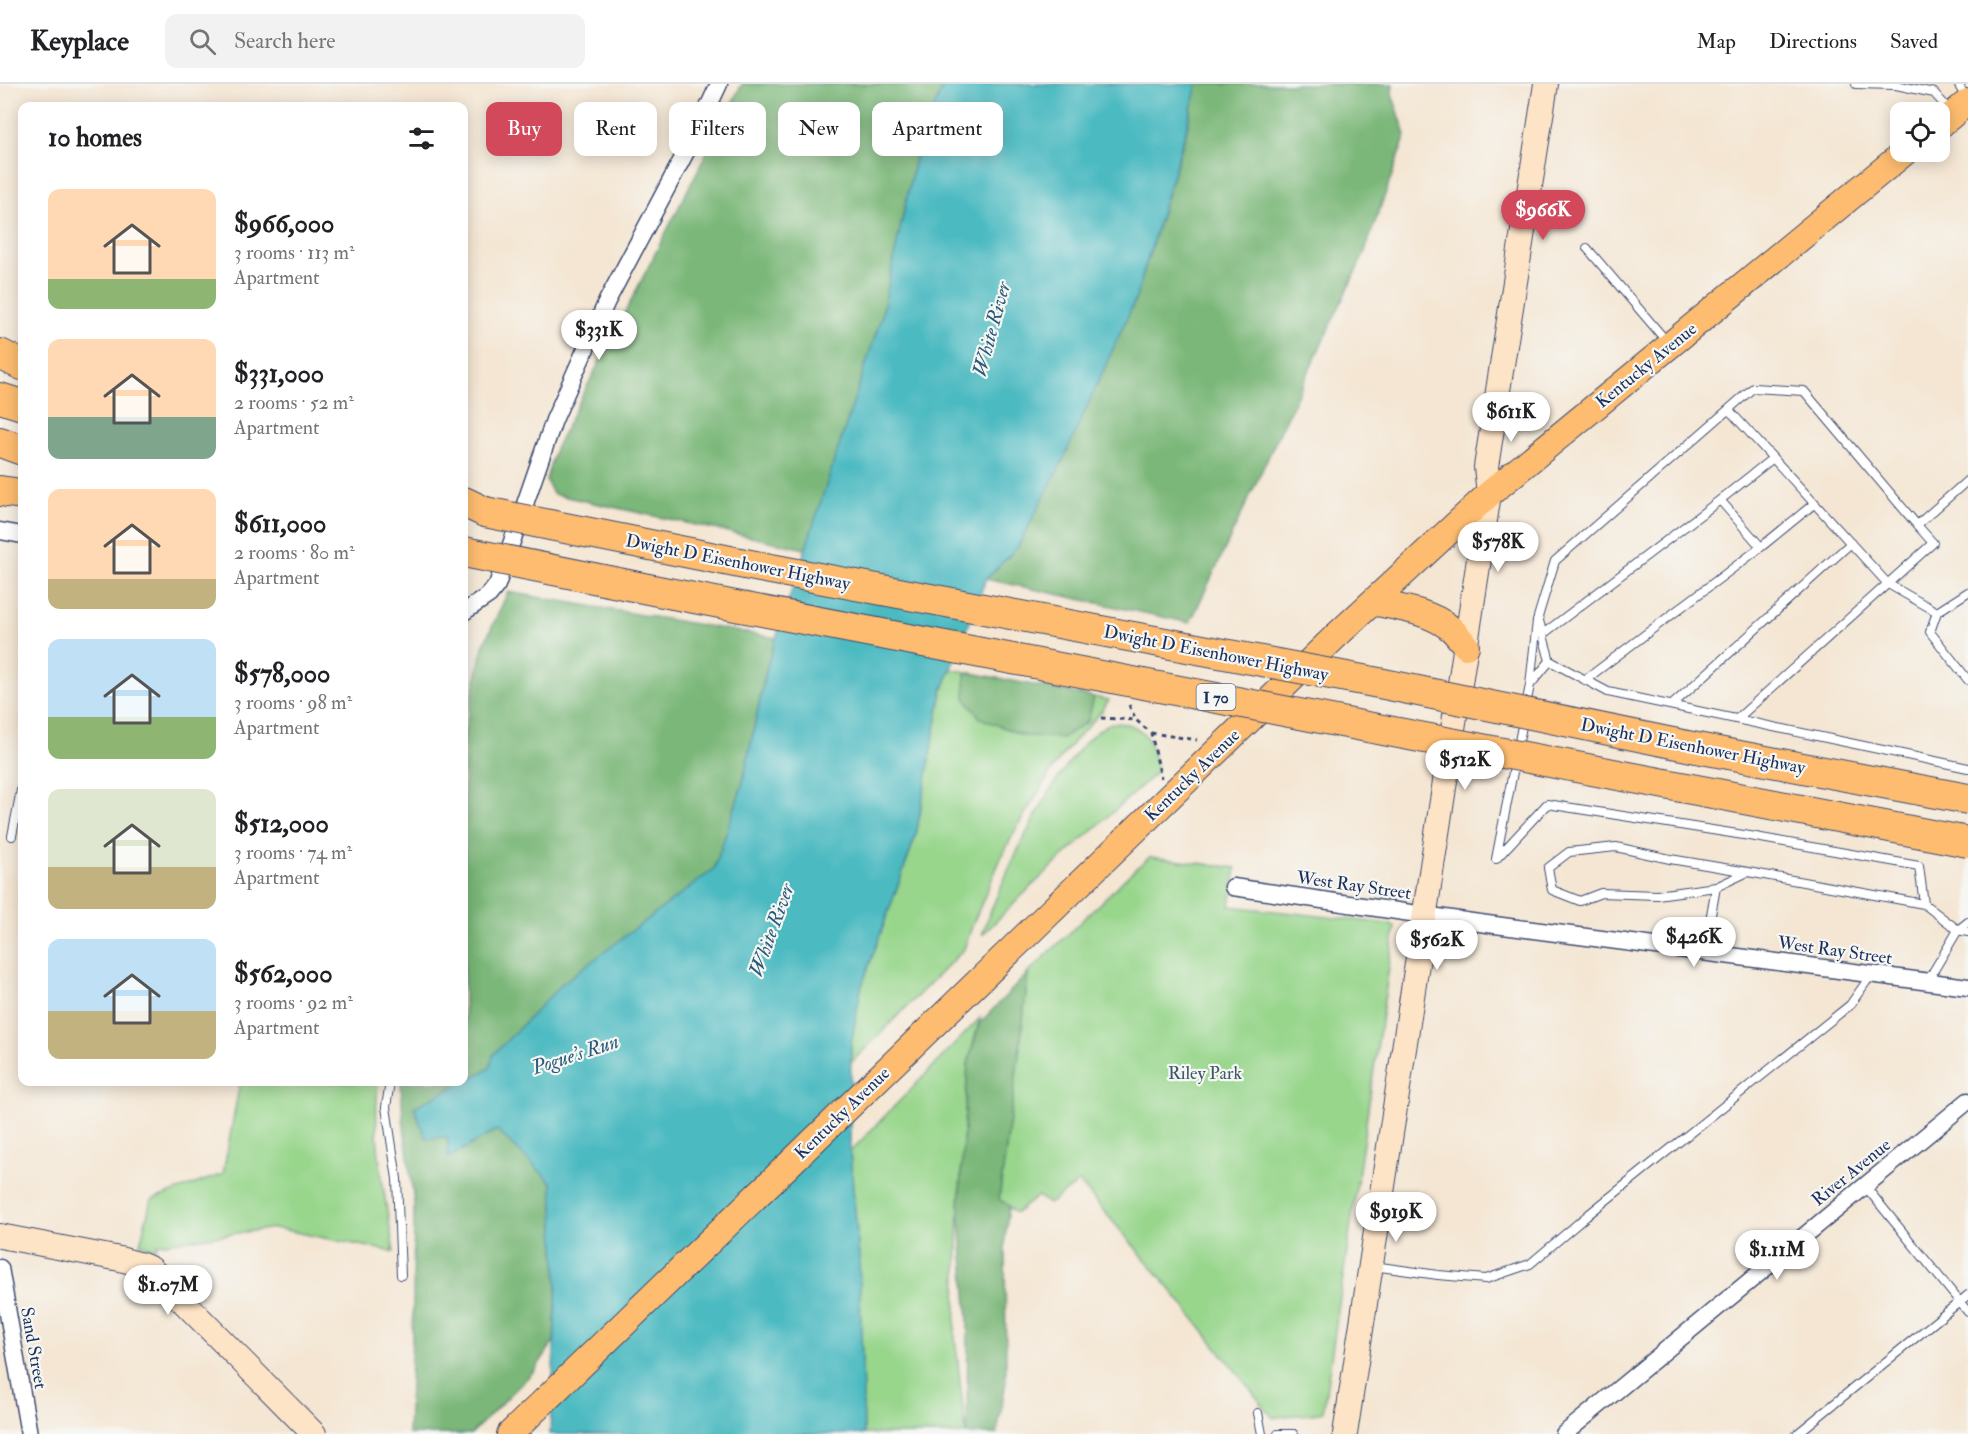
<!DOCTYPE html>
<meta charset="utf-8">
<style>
:root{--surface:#fff;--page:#f2f2f2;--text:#202124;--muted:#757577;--line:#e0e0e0;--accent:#d1495b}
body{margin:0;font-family:"IM FELL Double Pica",serif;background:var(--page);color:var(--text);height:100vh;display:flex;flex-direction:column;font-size:22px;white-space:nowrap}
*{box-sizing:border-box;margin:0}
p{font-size:20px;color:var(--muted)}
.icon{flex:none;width:33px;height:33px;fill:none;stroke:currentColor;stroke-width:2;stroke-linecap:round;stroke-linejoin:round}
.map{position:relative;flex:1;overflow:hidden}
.sheet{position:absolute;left:18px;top:18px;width:450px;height:984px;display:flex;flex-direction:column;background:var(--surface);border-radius:12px;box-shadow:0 3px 15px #0003}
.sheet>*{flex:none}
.hud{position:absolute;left:486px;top:18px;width:570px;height:54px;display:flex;gap:12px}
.controls{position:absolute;left:1890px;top:18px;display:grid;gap:12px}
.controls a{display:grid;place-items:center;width:60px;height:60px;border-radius:12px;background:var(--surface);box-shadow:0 3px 15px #0003;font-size:30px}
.price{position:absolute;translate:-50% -51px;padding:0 14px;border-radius:21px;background:#fff;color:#222;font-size:20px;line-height:39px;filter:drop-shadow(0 2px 3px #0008)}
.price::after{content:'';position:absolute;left:50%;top:36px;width:18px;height:14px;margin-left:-9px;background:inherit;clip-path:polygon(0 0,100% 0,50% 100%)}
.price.active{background:var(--accent);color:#fff}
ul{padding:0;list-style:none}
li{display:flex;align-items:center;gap:18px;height:150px;padding:0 30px}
li span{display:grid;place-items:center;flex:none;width:168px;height:120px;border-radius:12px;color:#555}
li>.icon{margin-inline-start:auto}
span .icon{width:72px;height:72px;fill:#fffc;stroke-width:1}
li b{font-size:26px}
h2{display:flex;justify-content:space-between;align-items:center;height:72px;padding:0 30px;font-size:26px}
.chip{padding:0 21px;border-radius:12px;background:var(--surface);box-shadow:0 3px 15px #0003;font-size:21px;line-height:54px}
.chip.active{background:var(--accent);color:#fff}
header{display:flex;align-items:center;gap:36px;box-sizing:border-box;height:84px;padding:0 30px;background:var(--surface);border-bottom:2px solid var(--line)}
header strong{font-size:28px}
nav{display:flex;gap:33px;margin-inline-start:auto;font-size:21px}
.search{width:420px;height:54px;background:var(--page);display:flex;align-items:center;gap:15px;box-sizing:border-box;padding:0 21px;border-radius:12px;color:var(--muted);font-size:22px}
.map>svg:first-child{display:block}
.green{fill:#98d68c;stroke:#5a8275;stroke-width:1.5}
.forest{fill:#7ab778;stroke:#4a736b;stroke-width:1.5}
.water{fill:#4bbac1;stroke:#337490;stroke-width:1.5}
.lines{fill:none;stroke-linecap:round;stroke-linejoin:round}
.lane-casing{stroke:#3c4a70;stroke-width:10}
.street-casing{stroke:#3c4a70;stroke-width:19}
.secondary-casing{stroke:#3c4a70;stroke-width:26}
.primary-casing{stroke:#3c4a70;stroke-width:28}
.highway-casing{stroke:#3c4a70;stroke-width:32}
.path{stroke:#3c4a70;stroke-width:3;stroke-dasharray:4.5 4.5;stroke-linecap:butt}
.lane{stroke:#fff;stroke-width:8}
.street{stroke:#fff;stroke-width:16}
.secondary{stroke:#fee4c6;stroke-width:24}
.primary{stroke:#fdbc70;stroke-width:26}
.highway{stroke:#fdbc70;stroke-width:30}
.highway-bridge-casing{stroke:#3c4a70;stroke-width:32;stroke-linecap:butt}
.highway-bridge{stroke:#fdbc70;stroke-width:30}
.labels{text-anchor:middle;stroke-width:4.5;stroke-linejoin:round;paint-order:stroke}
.shield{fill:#f6f6f2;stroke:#5d6b8a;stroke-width:1.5}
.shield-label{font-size:16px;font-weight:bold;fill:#1b2f5e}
.street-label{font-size:18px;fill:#1b2f5e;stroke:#f6f6f2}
.park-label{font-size:18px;fill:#3a596a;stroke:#f6f6f2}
.water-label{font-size:20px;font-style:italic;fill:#29597c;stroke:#f6f6f2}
</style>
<header>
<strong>Keyplace</strong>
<div class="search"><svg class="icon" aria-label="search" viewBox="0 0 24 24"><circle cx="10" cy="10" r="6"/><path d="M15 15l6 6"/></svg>Search here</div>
<nav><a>Map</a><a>Directions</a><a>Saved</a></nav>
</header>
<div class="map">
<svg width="1968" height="1350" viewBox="0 0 1968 1350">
<rect width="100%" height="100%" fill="#f6f6f2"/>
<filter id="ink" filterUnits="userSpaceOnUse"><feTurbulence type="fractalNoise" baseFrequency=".0167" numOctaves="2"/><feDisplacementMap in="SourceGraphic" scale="12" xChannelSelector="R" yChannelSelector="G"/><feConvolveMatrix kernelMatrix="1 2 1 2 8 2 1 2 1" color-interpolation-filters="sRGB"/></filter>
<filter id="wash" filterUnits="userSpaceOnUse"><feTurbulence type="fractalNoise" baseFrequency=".008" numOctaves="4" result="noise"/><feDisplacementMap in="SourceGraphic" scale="24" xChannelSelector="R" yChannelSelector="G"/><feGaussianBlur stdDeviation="1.35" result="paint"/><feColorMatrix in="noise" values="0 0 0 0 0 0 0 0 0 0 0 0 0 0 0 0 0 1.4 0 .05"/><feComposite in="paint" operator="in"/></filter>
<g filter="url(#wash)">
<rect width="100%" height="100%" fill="#f4e6d3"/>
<path class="green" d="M951,585l158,31 -8,12 -27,29 -21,27 -36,59 -16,31 -27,63 -10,28 -113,114v-19l10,-56 55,-153 26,-144z
M1112,639c33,-2 41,20 45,49l-115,104 -60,59c15,-47 83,-196 130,-212z
M1150,773l86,11 -6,38 159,18 6,3 -72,485c-17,4 -33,2 -50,6l-110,-138 -84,-98 -30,22 -11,-8 -22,17 -17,-14 22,-160 7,-66 107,-104z
M980,934l-12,46 -9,143 -4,130 11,97h-102l-5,-176 -9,-106z
M240,998h138c-6,57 7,114 16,170l-119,-24 -118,16 -1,5 -16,-5 11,-44 72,-26z"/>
<path class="forest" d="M742,0h202l-27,65 -35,166 -76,234 -253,-55 -7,-14 9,-31z
M1197,0h196l-1,10 14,41 -42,119 -174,369 -204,-44 31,-31 45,-87 74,-163 50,-165z
M508,508l269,46 -10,28 -25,120 -28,84 -151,113 -72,85 -76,39 5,15 77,7 55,54 5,101 -3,57 -19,29 -64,64h-63l5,-124 1,-108 -11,-83 -2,-37h63v-349l19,-87z
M965,588l129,25 -6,24 -26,17 -38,-2 -44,-18 -15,-20z
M1028,889l-7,66 -22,160 10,7 -4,33 1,142 -9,53h-30l1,-115 -9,-112 9,-143 11,-40z"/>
<path class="water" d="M944,0h253l-11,46 -50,168 -74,164 -45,86 -31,31 -44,112 -26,144 -55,153 -10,56 -1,108 9,106 5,176h-314l7,-150 -5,-101 -55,-53 -49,28v-21l-22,1 -12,-31 76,-39 3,-13 70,-72 151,-114 28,-83 25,-120 115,-351 35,-166z"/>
</g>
<g filter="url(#ink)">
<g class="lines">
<defs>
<path id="lane" d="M1856,0l40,1 38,8 17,19
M1958,0l10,17
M1587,164l81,95
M1729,326l159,174 49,28 31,-20
M1773,374l-53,42 41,47 54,-44
M1968,396l-51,45 -113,-134 -51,-3 -198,173 -17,56 12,44 58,31 360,76
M1937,528l-7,20 38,48
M1543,550l177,-134
M1550,577l-20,24 -34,174 51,-55 203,32 169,30 5,38 34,26 10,2
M1585,596l176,-133
M1530,601l7,-64
M1672,621l179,-162
M1737,635l196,-176 -16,-18
M12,752l10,-51
M1716,803l-59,8 -56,-2 -21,8 -28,-11 -4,-22 21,-16 47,-5 54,12 78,13
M1709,869v-27l7,-39 32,-15 176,32
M1927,898l31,-52 10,-8
M390,998l-4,25 11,72 4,96
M1865,1102l103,126
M1373,1182l65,9 48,4 44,-15 59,-50 261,-209 21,-30
M1258,1329l4,21
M1278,1350h16
M1797,1350l171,-139"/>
<path id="street" d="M0,447l22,4
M464,528l25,-17 8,-10 57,-165 53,-119 89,-168 23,-49
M1233,803l239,35 496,65
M0,1184l29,166
M1564,1350l404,-333"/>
<path id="secondary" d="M0,1152l120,23 22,6 9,4 163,165
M1345,1350l144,-940 -3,-27 60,-383"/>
<path id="primary" d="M1940,41l28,-23
M1373,518c26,6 56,9 77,26 6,5 11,12 16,18
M510,1350l827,-799 152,-141 416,-342"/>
<path id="highway" d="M0,270l22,11
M0,314l22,7
M0,358l22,8
M0,407l22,3
M464,418l21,10"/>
</defs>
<use href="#lane" class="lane-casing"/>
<use href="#street" class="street-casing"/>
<use href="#secondary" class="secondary-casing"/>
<use href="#primary" class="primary-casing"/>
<use href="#highway" class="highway-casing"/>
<path class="path" d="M1129,621l7,15
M1101,634l35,2 15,13 10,45
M1151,649l46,7"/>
<use href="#lane" class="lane"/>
<use href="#street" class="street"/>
<use href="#secondary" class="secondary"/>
<use href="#primary" class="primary"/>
<use href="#highway" class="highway"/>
<defs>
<path id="highway-bridge" d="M485,428l275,55 624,117 313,64 271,51
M464,468l204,41 1300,249"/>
</defs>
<use href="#highway-bridge" class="highway-bridge-casing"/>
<use href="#highway-bridge" class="highway-bridge"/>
</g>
</g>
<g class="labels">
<rect class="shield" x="1196.5" y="600" width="39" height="26" rx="4.5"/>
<g class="shield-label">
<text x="1216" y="619">I 70</text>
</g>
<g class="street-label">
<text transform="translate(1646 281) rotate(-39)" y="6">Kentucky Avenue</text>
<text transform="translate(738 478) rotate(11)" y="6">Dwight D Eisenhower Highway</text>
<text transform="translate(1216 569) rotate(11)" y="6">Dwight D Eisenhower Highway</text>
<text transform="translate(1693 662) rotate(11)" y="6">Dwight D Eisenhower Highway</text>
<text transform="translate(1192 691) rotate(-44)" y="6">Kentucky Avenue</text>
<text transform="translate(1354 801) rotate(8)" y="6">West Ray Street</text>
<text transform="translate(1835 866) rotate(8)" y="6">West Ray Street</text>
<text transform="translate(842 1029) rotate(-44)" y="6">Kentucky Avenue</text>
<text transform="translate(1851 1088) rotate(-39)" y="6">River Avenue</text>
<text transform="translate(34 1264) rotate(80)" y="6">Sand Street</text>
</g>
<g class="park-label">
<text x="1205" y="995">Riley Park</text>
</g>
<g class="water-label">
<text transform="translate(991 245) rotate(-75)" y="7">White River</text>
<text transform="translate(771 846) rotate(-70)" y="7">White River</text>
<text transform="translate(575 970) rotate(-18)" y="7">Pogue's Run</text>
</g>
</g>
</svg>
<div class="controls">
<a><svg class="icon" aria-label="locate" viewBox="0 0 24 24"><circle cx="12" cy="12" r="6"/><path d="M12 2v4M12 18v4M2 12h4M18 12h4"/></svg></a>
</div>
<b class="price active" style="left:1543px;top:157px">$966K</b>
<b class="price" style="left:599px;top:277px">$331K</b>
<b class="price" style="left:1511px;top:359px">$611K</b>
<b class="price" style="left:1498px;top:489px">$578K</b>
<b class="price" style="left:1465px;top:707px">$512K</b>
<b class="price" style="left:1694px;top:884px">$426K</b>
<b class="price" style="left:1437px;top:887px">$562K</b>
<b class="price" style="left:1396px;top:1159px">$919K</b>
<b class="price" style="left:1777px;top:1197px">$1.11M</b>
<b class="price" style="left:168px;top:1232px">$1.07M</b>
<div class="hud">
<a class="chip active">Buy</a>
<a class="chip">Rent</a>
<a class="chip">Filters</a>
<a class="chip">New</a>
<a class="chip">Apartment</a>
</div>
<section class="sheet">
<h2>10 homes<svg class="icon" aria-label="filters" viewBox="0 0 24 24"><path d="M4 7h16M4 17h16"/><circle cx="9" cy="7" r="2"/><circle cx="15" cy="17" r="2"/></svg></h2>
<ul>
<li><span style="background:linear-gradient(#ffd9b3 75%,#8fb573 0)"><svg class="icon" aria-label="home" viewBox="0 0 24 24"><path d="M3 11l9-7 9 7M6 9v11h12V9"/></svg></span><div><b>$966,000</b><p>3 rooms · 113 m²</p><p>Apartment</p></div></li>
<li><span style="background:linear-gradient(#ffd9b3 65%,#7fa58c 0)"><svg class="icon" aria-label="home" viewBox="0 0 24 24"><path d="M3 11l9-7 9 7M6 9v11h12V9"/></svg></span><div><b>$331,000</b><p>2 rooms · 52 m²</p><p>Apartment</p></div></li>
<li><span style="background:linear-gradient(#ffd9b3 75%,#c2b280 0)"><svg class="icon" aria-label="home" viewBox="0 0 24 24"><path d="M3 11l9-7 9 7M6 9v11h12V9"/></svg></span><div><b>$611,000</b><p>2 rooms · 80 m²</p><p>Apartment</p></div></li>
<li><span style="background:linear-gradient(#bfe0f5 65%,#8fb573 0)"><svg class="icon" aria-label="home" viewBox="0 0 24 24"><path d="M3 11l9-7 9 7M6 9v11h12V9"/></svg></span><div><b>$578,000</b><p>3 rooms · 98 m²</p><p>Apartment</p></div></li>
<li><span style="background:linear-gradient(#dfe7d0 65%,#c2b280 0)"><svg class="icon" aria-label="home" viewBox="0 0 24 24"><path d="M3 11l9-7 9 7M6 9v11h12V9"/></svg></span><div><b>$512,000</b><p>3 rooms · 74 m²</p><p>Apartment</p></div></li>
<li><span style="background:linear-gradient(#bfe0f5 60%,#c2b280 0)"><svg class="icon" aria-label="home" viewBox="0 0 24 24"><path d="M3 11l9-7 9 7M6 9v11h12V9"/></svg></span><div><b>$562,000</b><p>3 rooms · 92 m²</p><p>Apartment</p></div></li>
</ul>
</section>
</div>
